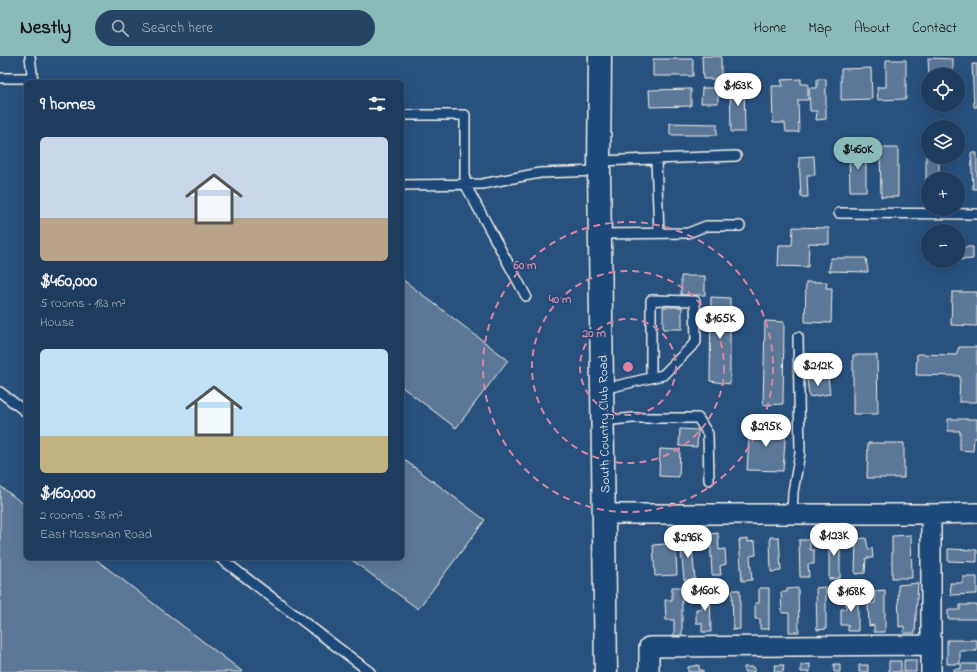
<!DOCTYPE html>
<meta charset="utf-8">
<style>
:root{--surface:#1e3d5e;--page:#264464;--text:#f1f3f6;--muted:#a1aebc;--line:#3c5673;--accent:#8bbbb9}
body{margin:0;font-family:"Indie Flower",sans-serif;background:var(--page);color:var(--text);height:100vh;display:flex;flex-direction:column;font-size:15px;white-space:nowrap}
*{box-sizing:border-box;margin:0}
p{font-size:13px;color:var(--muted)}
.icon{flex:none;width:22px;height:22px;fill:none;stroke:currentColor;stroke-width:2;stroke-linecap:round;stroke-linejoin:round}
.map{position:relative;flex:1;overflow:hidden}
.drawer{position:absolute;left:24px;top:24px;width:380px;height:480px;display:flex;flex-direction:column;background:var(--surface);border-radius:6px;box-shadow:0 4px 16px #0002,0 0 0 1px var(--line)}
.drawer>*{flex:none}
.tools{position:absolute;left:921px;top:12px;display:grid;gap:8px}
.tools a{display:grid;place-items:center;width:44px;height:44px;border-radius:50%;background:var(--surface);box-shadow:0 4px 16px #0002,0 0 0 1px var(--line);font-size:20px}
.price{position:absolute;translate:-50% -34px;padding:0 9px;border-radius:14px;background:#fff;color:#222;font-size:13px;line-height:26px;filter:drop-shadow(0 1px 2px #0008)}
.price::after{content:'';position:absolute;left:50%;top:24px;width:12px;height:9px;margin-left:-6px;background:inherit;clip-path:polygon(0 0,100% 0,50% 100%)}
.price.active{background:var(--accent);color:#111}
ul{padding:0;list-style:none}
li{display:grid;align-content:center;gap:8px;height:212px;padding:0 16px}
li span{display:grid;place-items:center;height:124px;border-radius:6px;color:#555}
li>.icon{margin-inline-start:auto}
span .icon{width:72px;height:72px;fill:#fffc;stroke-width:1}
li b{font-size:17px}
h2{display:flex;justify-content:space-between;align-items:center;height:48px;padding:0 16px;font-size:17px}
header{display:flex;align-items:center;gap:24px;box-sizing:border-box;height:56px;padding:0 20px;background:var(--accent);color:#111}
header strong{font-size:19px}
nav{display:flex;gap:22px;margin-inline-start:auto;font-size:14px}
.search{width:280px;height:36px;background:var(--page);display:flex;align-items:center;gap:10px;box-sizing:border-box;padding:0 14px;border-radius:22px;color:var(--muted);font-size:15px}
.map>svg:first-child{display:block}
.building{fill:#5b7899;stroke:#f4f1e8}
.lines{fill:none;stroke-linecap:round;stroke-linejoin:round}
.service-casing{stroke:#f4f1e8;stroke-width:12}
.minor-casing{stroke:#f4f1e8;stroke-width:22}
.tertiary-casing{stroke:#f4f1e8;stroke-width:25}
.service{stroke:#1f4a7a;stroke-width:9}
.minor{stroke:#1f4a7a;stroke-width:19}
.tertiary{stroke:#1f4a7a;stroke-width:22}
.ring{fill:none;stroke:#db84a2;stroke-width:2;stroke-dasharray:7 5}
.labels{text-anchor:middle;stroke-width:3.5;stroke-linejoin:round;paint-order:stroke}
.street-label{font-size:13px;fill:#f4f1e8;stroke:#1f4a7a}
.centre{fill:#db84a2;stroke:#1f4a7a;stroke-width:2}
.ring-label{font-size:12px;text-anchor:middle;font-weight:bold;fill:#db84a2;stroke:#1f4a7a;stroke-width:3.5;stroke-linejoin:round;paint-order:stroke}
</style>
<header>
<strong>Nestly</strong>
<div class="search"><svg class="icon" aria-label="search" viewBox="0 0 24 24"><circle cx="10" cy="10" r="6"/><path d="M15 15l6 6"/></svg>Search here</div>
<nav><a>Home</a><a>Map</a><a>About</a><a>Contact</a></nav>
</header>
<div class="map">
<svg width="977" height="616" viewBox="0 0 977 616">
<rect width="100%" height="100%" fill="#28517e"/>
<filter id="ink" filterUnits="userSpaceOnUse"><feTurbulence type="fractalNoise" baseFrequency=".025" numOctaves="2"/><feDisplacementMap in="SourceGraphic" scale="8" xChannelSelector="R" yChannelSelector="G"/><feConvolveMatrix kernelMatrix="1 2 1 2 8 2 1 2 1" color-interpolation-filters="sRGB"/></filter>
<g filter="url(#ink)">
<path class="building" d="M702,0h19v23h-18z
M928,2l25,1v16h-24z
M653,3h40v17h-40z
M886,4h20v39l-28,1 -1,-13h9z
M972,8h5v43h-3z
M871,12l1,31 -31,1v-31z
M801,23v5h7v16h-10l1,32h-13l-1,-9h-12l-1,-37h11l-2,-6z
M817,23h9v40l-10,1 1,-9h-7l-1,-23h8z
M730,26h14l1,50h-14z
M702,32h16v15h-17z
M691,33v17l-41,1 -1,-17z
M670,67l47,1v11h-47z
M880,92h18v49h-17z
M866,94v41h-16l-1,-40z
M926,94h2v7h11v22h-11v19h-2z
M971,97h6v36h-4z
M814,100l1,19h-8l1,22h-7l-2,-40z
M793,171l36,1v16l-20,-1 -1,24 -30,-1 1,-21h13z
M958,185h1v6h14v12l-15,1z
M831,202h35l2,14 -39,-1z
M681,220h24v19h-24z
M402,223l106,81 -52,68 -54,-41z
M806,226h21l-1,6h6l-1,35 -26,-1z
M952,236h25v34l-26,-1z
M711,241l19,1v86l-20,-3z
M663,251h19v22h-19z
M765,265l19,1 -1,82 -20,1z
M959,291h18v55h-18l1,-26 -44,-1 1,-21 39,1z
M853,299h24l1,59h-25z
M828,321l2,17 -21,3 -2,-18z
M948,363h29v19h-3l-1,13 -13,-1v-19h-12z
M750,368l36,2 -3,45 -36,-1z
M680,373l18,1 -1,17 -18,-1z
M868,387h36v35h-37z
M660,393l20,1 -1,27 -20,-1z
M402,402l83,62 -67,89 -69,-51h53z
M0,430l26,20v52h68l149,114h-243z
M718,477l1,17 6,-1 1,15 -6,2 1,9h-9l-2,-41z
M665,479h10l2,40 -22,1 -2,-31 13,-1z
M840,479v43l-11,1v-43z
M911,479l1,43h-20v-42z
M770,481h9l2,34 -10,1z
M691,482l4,41 -11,1 -4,-41z
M866,482l2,11 4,-1 1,10h-7l-1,15 -10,1 1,-35z
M748,483v3l7,-1 1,14 -6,1 2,24 -10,1 -3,-41z
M799,484h11v10h4v14h-6l1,13h-9z
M948,493l29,1v12l-29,-1z
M963,521h14v17l-26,1 -1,-12h13z
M918,527l-3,50h-11v-7l-5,1 -1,-42z
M672,531h10v48l-8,1v-16h-8l-1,-20h7z
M826,531v42l-9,1 -1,-42z
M759,532h10v41h-9v-10h-5v-16h4z
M798,532l1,44h-10v-19h-7l-1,-21h6v-3z
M702,534h8l1,42h-9v-9h-6v-14h6z
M732,534h8v39l-7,1z
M885,534v42h-11v-7l-5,1 -1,-22 7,-1v-12z
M846,538h12v37h-10v-6h-7v-16h5z
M960,549h17v14h-29v-9h12z
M947,584h30v11h-17v13h-13z
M904,604h12v12h-12z
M889,605h12v11h-12z
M810,608v8h-9v-7z
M834,608h6v8h-6z
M961,608h16v8h-23v-3h7z
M699,609v5h4v2h-15v-5z
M775,609h9l-1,7h-9z
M859,609h9v7h-9z
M744,611h10v5h-10z"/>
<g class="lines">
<defs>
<path id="service" d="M30,0l3,26
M0,22h32
M402,59h63v69l61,112
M656,103l3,74
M599,105l137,-5
M402,129l80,-1 58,-11 59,-2
M839,157l138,1
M600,178l88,-1 18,-7h34
M603,333l60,-14 33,-33 -1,-41 -44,-1v78
M0,336l26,20
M602,365l31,-3h65l10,16 1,46
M792,458l1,-22 7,-39 -2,-116
M220,502l150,114"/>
<path id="minor" d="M604,458h327l46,-1
M931,458v158
M649,616v-25l282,-2"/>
<path id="tertiary" d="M600,0l-1,115 7,501"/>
</defs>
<use href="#service" class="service-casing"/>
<use href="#minor" class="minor-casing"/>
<use href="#tertiary" class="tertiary-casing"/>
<use href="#service" class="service"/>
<use href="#minor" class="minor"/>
<use href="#tertiary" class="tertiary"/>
</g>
</g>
<g class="ring">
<circle cx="628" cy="311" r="48"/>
<circle cx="628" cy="311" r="96"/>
<circle cx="628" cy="311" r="145"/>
</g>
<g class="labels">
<g class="street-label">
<text transform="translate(603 368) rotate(-91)" y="5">South Country Club Road</text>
</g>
</g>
<circle cx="628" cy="311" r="6" class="centre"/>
<g class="ring-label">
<text x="525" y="213">60 m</text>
<text x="560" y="247">40 m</text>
<text x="594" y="281">20 m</text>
</g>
</svg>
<div class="tools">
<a><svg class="icon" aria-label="locate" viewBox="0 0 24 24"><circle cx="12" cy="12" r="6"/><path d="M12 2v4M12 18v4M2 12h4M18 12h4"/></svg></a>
<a><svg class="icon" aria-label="layers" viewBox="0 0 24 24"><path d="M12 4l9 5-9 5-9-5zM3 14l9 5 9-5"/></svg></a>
<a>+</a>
<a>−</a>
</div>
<b class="price" style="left:738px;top:51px">$163K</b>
<b class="price active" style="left:858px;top:115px">$460K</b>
<b class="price" style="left:720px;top:284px">$165K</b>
<b class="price" style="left:818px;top:331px">$212K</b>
<b class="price" style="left:766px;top:392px">$295K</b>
<b class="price" style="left:834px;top:501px">$123K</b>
<b class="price" style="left:688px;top:503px">$296K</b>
<b class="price" style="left:705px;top:556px">$160K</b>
<b class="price" style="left:851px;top:557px">$168K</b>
<section class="drawer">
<h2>9 homes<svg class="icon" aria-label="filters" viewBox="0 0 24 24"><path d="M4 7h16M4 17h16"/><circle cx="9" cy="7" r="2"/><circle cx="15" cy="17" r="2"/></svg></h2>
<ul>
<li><span style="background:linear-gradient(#c9d6e8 65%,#b9a48a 0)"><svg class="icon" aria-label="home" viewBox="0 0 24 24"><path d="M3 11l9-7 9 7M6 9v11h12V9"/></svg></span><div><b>$460,000</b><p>5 rooms · 183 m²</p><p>House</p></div></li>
<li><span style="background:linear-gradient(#bfe0f5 70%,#c2b280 0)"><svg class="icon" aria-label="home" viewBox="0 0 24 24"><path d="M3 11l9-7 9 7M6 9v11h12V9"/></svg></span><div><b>$160,000</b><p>2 rooms · 58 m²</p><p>East Mossman Road</p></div></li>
</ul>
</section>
</div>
